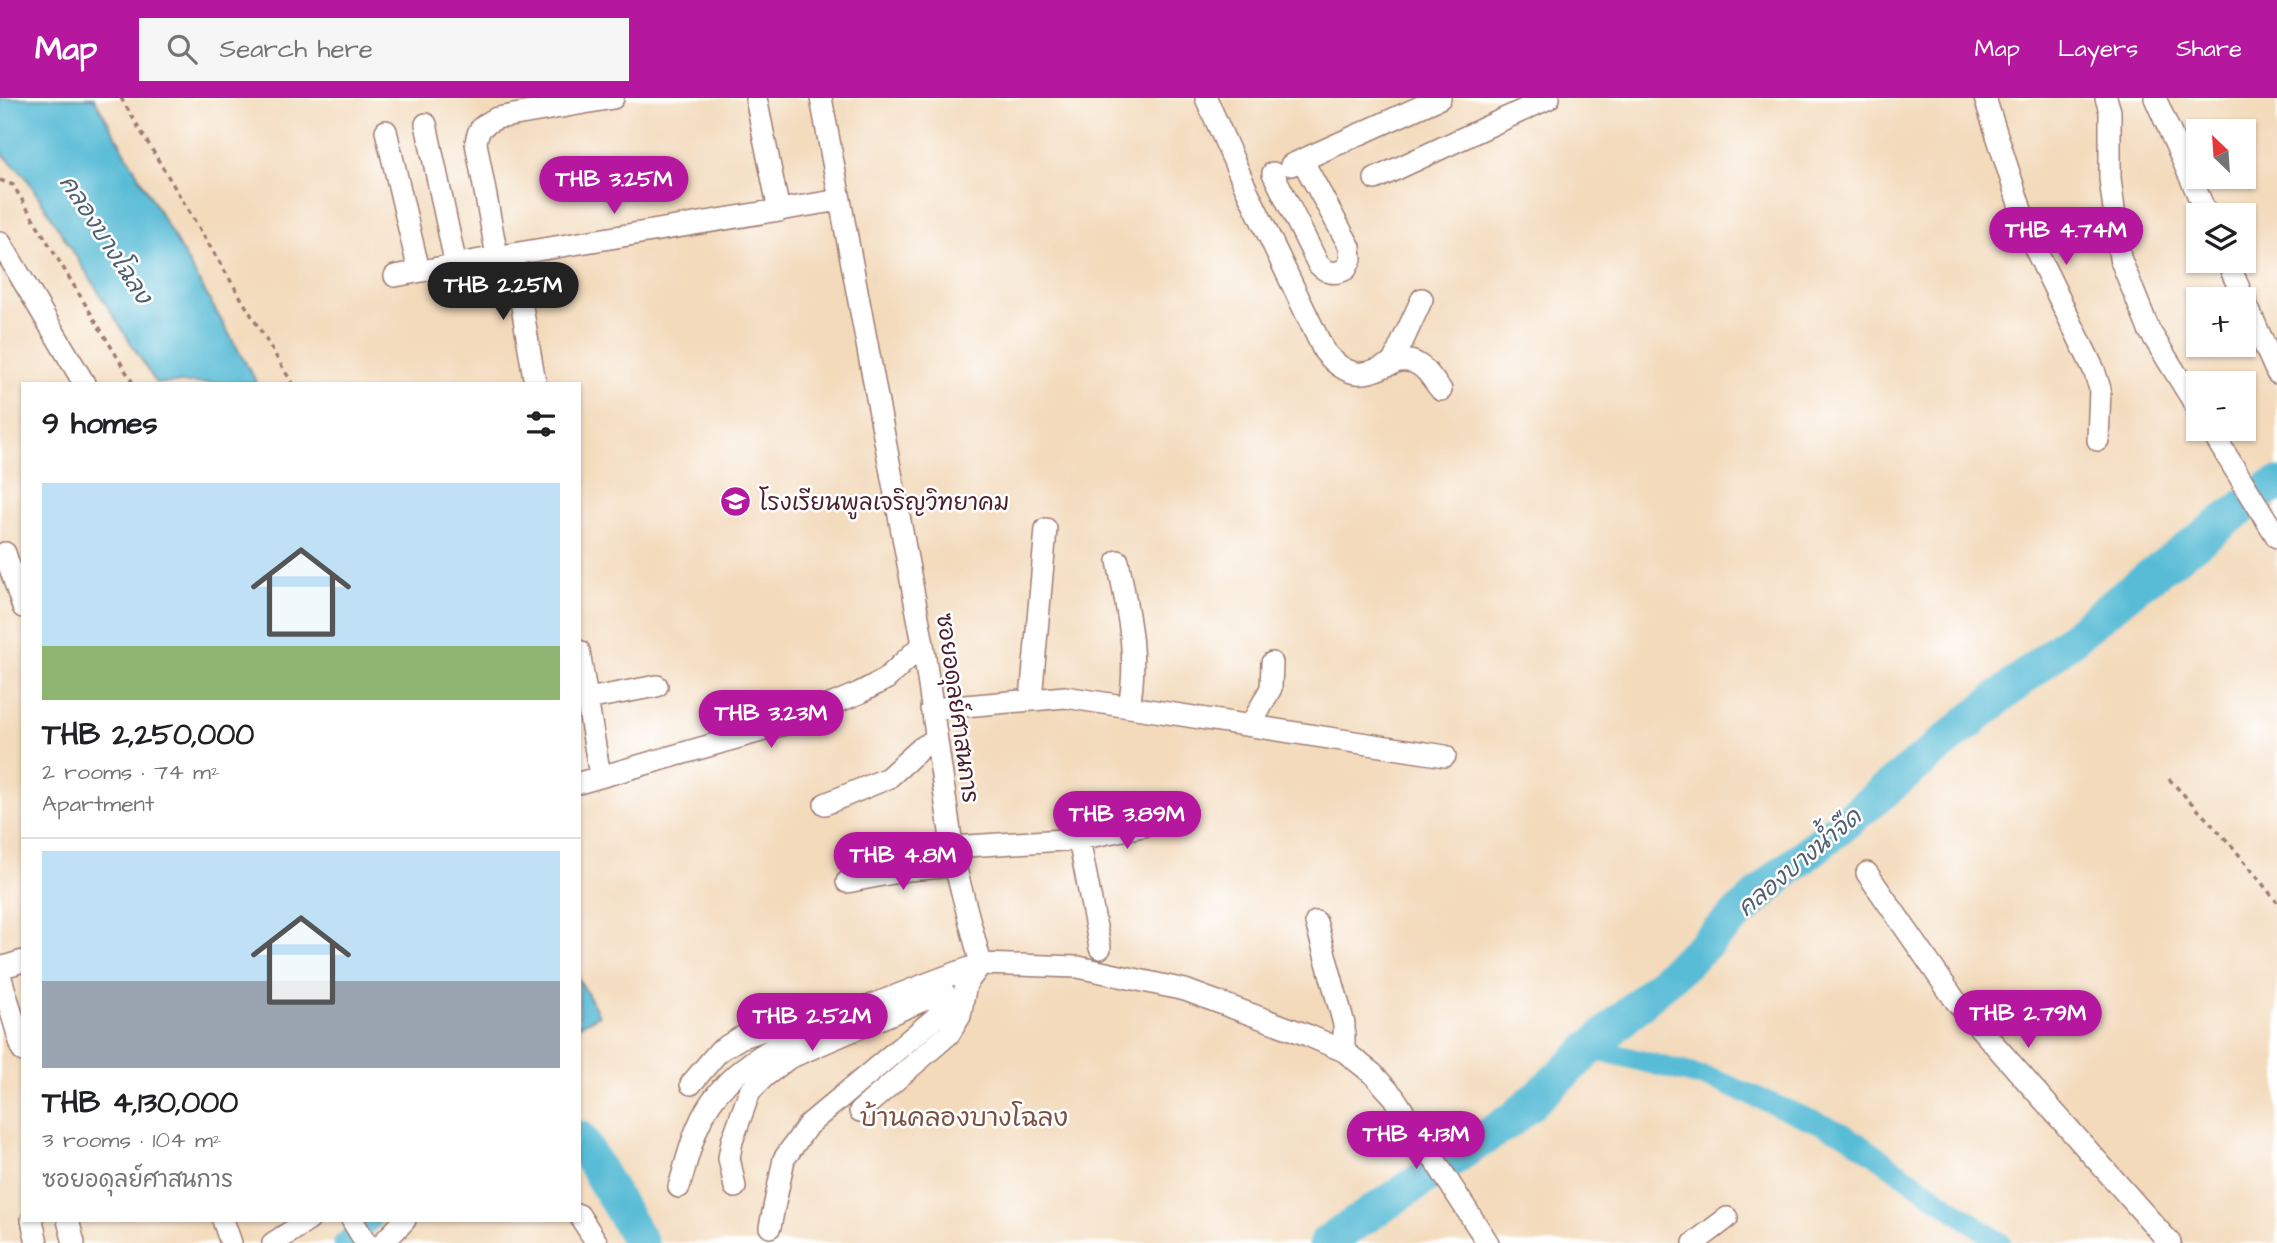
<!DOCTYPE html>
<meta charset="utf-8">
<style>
:root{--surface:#fff;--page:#f6f6f6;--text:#202124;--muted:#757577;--line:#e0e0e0;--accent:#b5179e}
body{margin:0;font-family:"Architects Daughter","Playpen Sans Thai",sans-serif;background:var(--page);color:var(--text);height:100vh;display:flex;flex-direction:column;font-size:26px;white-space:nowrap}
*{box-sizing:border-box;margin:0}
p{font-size:23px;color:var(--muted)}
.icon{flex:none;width:38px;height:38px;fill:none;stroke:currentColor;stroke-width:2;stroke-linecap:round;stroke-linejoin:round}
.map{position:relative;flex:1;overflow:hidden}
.details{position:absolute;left:21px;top:284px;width:560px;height:840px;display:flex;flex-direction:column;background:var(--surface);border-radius:0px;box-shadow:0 2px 5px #0004}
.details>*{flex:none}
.needle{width:46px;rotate:335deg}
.controls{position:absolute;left:2186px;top:21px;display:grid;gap:14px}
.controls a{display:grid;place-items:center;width:70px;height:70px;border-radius:0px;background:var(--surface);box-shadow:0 2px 5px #0004;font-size:35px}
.price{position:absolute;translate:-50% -60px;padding:0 16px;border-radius:24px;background:var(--accent);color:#fff;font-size:23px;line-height:46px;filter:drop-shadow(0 2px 4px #0008)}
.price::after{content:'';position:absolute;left:50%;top:42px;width:21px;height:16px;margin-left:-10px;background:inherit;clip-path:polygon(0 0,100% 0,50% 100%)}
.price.on{background:#222;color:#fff}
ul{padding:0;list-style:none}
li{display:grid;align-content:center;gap:14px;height:371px;padding:0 21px}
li+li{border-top:2px solid var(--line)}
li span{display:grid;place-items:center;height:217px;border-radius:0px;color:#555}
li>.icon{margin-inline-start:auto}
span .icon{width:126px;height:126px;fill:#fffc;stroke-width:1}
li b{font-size:30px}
h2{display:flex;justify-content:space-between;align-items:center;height:84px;padding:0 21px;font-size:30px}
header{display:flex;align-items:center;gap:42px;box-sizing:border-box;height:98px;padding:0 35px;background:var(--accent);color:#fff}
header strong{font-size:33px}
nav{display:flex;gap:38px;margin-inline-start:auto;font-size:24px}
.search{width:490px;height:63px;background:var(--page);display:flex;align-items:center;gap:18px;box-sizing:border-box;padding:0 24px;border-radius:0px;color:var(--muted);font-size:26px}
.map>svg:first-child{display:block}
.water{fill:#58bcd6;stroke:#516e80;stroke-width:2}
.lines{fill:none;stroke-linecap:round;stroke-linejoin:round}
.canal{stroke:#58bcd6;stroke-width:21}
.river{stroke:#58bcd6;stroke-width:35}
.minor-casing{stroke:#9e7c73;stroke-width:24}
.path{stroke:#9e7c73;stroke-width:3.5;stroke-dasharray:5 5;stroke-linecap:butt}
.minor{stroke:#fff;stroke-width:21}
.labels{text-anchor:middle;stroke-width:5;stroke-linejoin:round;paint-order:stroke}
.poi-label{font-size:23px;fill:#4a1f2b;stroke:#fff;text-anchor:start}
.street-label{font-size:23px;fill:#4a1f2b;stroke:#fff}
.water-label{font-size:24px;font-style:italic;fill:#505e6f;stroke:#fff}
.quarter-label{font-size:26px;fill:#7c5144;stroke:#fff}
</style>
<header>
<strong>Map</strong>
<div class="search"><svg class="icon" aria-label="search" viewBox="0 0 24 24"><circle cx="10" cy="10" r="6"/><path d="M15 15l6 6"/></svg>Search here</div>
<nav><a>Map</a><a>Layers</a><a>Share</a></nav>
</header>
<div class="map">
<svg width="2277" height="1145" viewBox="0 0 2277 1145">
<rect width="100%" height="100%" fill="#fff"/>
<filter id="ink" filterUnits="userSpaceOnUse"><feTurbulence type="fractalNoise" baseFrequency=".0143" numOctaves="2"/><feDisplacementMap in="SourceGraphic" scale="14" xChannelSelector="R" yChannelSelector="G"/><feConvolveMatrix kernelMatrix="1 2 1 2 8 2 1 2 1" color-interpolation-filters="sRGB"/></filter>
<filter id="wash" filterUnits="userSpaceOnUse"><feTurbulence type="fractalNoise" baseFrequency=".00686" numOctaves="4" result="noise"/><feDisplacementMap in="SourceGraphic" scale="28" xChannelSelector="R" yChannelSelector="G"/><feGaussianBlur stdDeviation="1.57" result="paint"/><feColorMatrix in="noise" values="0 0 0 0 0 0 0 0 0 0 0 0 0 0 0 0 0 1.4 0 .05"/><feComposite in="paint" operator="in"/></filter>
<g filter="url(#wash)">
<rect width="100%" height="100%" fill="#f3dabb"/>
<path class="water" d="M0,0h94l163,285h-101l-130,-206 -26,-26z
M579,881l20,36 -20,11z"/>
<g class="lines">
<path class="canal" d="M1591,950l124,32 130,54 156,109
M344,1145l27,-23"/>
<path class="river" d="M579,1040l62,105
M1326,1145l188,-125 268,-244 352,-286 134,-99 9,-4"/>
</g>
</g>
<g filter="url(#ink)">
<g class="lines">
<defs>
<path id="minor" d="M756,0l23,113
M821,0l102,546 32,222 26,98 97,3 107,23 122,45 37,16 29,23 21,23 94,146
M1206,0l39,88 79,165c43,52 64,-6 95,14 9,5 15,17 22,25
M1985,0l45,140 64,132 6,19 -2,51
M2106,0l4,13v67l10,80 29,72 49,79
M2155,0l52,117
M426,26l30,142
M386,33l33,140
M1291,67l149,-67
M1273,75l45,91c9,9 16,11 28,5l5,-10 -1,-12 -48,-87
M1375,81l174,-81
M0,144l84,141
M513,156l22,129
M497,158l-21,-113c2,-16 7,-18 21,-25l116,-20
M2227,163l50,112
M395,178l118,-22 327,-54
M1392,266l30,-65
M2210,331l67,108
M5,455l18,54
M1118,463c9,48 21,96 11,144
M579,553l21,125
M587,601l70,-13
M1031,601l15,-170
M931,611l134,-12 380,59
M1251,627l20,-37 1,-25
M579,685l206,-59 74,-31 27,-14 37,-35
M825,706l63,-26 33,-30 15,-9
M1079,741l21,109
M952,749l127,-8 88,-18
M1867,775l88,127 215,243
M847,784l61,-12 47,-4
M1316,824l28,102v27
M0,870l23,-7
M0,877l23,76
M691,986l28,-33 21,-13 35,-12h14l12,9
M860,1013l89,-77 11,-18 6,-32 15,-20
M679,1089c10,-33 16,-67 39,-94 35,-43 92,-63 142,-83 40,-16 81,-32 121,-46
M735,1089l-6,-29 3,-17 18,-50 14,-14 25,-19 139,-60
M579,1117l18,28
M32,1122l5,23
M68,1122l6,23
M223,1122l8,23
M352,1122l14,23
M770,1129l14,-68 24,-34 132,-111 4,-5v-17
M273,1145l36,-23
M383,1145l22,-23
M1694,1145l33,-25"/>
</defs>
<use href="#minor" class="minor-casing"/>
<path class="path" d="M121,0l171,285
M0,82l13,5 120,198
M2169,681l63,67 45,56"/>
<use href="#minor" class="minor"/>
</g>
</g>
<defs>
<symbol id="school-disc" viewBox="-11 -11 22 22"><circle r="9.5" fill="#b5179e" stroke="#fff"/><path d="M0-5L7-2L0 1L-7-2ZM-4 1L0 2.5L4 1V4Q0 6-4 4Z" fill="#fff"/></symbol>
</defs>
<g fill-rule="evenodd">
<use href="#school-disc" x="718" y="386" width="35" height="35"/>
</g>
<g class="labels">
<g class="poi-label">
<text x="759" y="412">โรงเรียนพูลเจริญวิทยาคม</text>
</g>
<g class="street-label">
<text transform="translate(958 610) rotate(82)" y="8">ซอยอดุลย์ศาสนการ</text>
</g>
<g class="water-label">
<text transform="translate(106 141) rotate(57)" y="8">คลองบางโฉลง</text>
<text transform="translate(1799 764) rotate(-40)" y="8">คลองบางน้ำจืด</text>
</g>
<g class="quarter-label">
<text x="964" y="1028">บ้านคลองบางโฉลง</text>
</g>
</g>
</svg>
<div class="controls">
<a><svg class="needle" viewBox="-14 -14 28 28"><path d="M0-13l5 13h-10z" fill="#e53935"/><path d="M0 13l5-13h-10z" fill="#757577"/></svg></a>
<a><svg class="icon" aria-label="layers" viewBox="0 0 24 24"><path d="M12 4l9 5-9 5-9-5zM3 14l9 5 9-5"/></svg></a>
<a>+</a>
<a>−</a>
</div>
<b class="price" style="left:614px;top:118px">THB 3.25M</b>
<b class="price" style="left:2066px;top:169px">THB 4.74M</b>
<b class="price on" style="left:503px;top:224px">THB 2.25M</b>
<b class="price" style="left:771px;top:652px">THB 3.23M</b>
<b class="price" style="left:1127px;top:753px">THB 3.89M</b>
<b class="price" style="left:903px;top:794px">THB 4.8M</b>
<b class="price" style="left:2028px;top:952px">THB 2.79M</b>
<b class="price" style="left:812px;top:955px">THB 2.52M</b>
<b class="price" style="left:1416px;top:1073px">THB 4.13M</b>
<section class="details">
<h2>9 homes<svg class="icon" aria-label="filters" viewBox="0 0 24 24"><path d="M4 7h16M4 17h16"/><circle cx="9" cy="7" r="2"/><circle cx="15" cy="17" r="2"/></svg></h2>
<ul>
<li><span style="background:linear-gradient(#bfe0f5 75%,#8fb573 0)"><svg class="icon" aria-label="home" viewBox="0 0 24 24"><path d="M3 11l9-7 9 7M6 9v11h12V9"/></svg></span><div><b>THB 2,250,000</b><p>2 rooms · 74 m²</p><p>Apartment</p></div></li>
<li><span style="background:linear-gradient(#bfe0f5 60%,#9aa5b1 0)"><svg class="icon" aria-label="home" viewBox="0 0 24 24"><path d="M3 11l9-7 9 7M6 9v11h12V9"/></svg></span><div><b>THB 4,130,000</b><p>3 rooms · 104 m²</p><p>ซอยอดุลย์ศาสนการ</p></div></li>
</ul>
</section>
</div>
